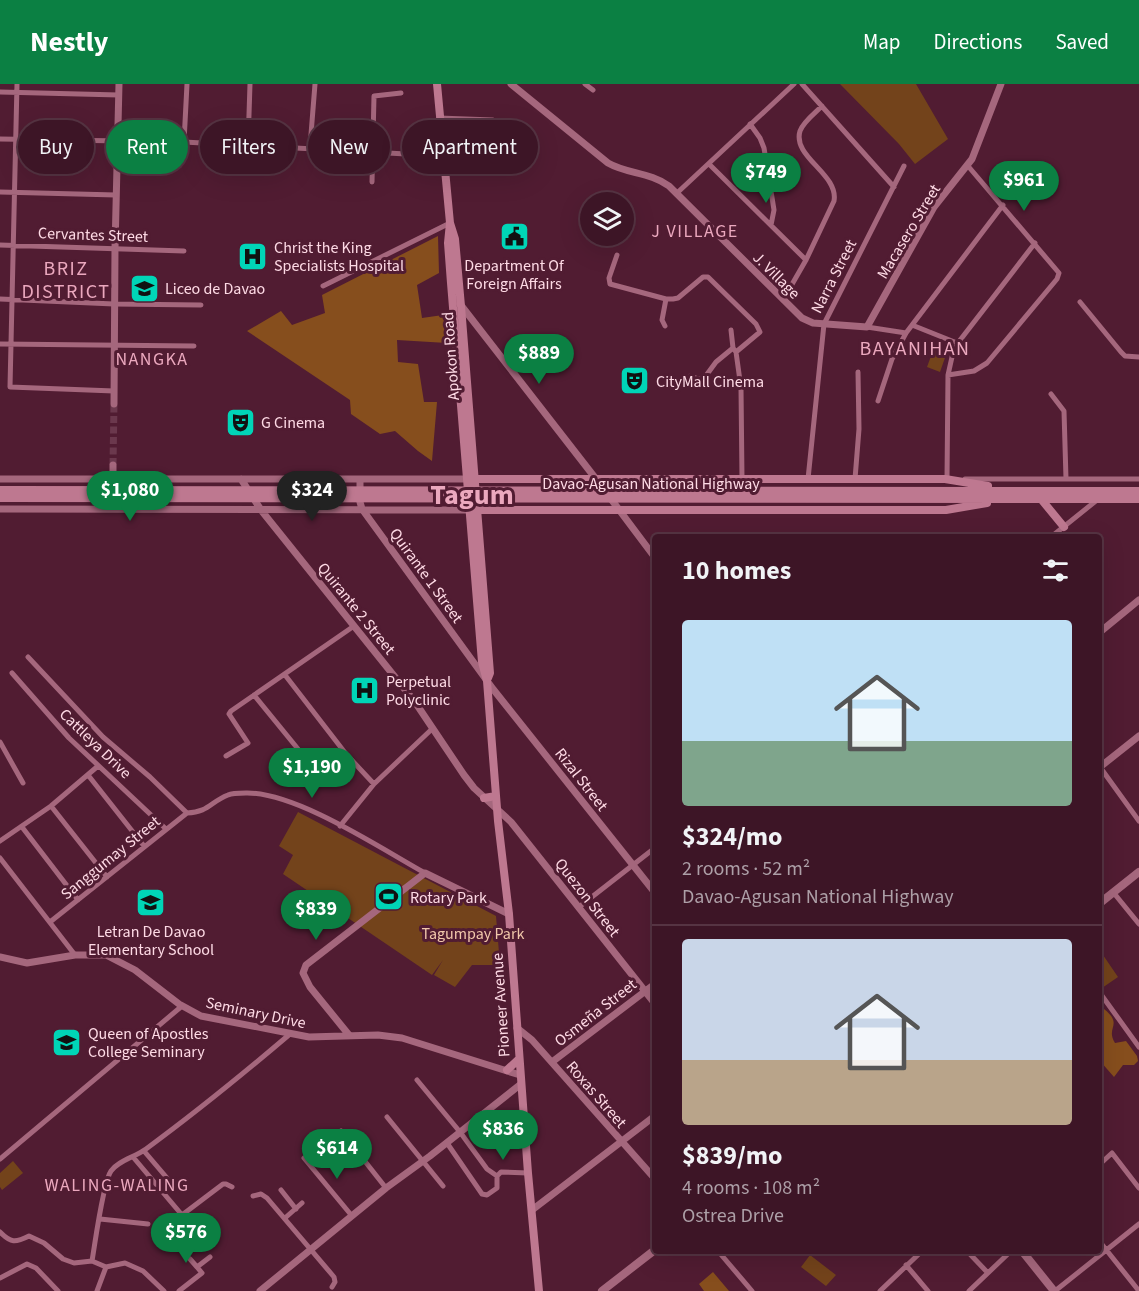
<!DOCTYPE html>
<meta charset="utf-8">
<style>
:root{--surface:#3d1526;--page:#441e2e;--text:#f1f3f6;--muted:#ad9fa7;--line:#563443;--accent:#0b8043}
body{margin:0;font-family:"Source Sans 3",sans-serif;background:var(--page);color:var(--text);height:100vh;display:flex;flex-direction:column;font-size:22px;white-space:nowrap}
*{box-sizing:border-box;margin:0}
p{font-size:20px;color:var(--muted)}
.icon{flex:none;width:33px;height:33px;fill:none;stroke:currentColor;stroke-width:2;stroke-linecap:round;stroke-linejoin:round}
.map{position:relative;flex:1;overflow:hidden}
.side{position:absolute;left:652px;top:450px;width:450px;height:720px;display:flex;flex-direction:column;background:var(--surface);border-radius:6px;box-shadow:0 6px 24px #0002,0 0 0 2px var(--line)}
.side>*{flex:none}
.guide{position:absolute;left:18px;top:36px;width:544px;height:54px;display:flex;gap:12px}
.buttons{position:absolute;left:580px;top:108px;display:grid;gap:12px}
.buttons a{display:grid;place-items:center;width:54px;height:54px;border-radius:50%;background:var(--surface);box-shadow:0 6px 24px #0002,0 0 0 2px var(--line);font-size:30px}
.price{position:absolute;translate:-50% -51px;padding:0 14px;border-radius:21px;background:var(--accent);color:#fff;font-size:20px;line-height:39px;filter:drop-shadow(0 2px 3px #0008)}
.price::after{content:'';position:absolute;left:50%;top:36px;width:18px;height:14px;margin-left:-9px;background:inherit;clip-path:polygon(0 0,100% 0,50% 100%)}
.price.on{background:#222;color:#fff}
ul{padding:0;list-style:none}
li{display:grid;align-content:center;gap:12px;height:318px;padding:0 30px}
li+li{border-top:2px solid var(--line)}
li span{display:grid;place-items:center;height:186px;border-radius:6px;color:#555}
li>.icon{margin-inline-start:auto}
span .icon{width:108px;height:108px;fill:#fffc;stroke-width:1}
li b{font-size:26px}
h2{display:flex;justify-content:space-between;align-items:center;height:72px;padding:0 30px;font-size:26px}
.pill{padding:0 21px;border-radius:27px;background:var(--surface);box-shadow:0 6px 24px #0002,0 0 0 2px var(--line);font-size:21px;line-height:54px}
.pill.on{background:var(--accent);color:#fff}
header{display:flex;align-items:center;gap:36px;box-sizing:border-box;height:84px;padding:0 30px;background:var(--accent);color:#fff}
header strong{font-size:28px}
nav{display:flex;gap:33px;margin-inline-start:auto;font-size:21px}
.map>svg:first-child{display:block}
.green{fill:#73431b}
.forest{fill:#864e1d}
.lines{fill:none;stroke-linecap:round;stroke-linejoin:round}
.tertiary-tunnel{stroke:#6b384d;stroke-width:7;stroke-dasharray:7 3.5;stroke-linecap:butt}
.minor{stroke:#a5677d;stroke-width:5}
.tertiary{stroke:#a5677d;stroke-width:7}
.secondary{stroke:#a5677d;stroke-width:8}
.trunk{stroke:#be7890;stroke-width:8}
.labels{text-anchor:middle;stroke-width:6;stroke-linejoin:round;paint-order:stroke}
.street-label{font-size:16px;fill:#fedae5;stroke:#511c32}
.poi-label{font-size:16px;fill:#fedae5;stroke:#511c32;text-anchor:start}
.park-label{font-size:16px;fill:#f1c8ab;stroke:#511c32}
.neighbourhood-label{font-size:18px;letter-spacing:1.5px;fill:#eba8be;stroke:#511c32}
.quarter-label{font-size:20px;letter-spacing:1.5px;fill:#eba8be;stroke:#511c32}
.town-label{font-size:28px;font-weight:bold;fill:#eba8be;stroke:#511c32}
</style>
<header>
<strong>Nestly</strong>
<nav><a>Map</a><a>Directions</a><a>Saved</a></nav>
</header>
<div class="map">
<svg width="1139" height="1207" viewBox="0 0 1139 1207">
<rect width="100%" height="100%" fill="#511c32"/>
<path class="green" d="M840,0h76l32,55 -33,25 -16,-20z
M934,264l13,4 -7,20 -13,-5z
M298,728l198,104 4,49h-28l-17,22 -21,-12 9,-15 -11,15 -149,-101 10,-19 -14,-9z
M1103,871l15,22 -16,11 -2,-3v-27z
M13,1077l10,12 -21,17 -2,-3v-14z
M810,1171l26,20 -10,11 -25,-19z"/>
<path class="forest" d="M438,152l1,37 -22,12 5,33 21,-3 4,28 -50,-3 1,22 20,2 6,38h13l-5,59 -14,-10 -23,-20 -15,3 -29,-20 -1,-14 -103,-69 34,-20 11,14 33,-12 -3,-18z
M1104,925c20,16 1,18 11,34l11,-2 11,15 1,5 -4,4h-11l-9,12 -14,-16v-46z
M713,1188l16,19h-25l-5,-7z"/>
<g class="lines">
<path class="tertiary-tunnel" d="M113,381l1,-61"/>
<path class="minor" d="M17,0l-7,303 104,4
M585,0l8,6
M802,0l92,103
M0,8l119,3
M439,34l54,2
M750,40l10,14 4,10 10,62 -3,15
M0,55l184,3 259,14
M184,58l3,-58
M248,61l2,-61
M310,63l5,-63
M709,80l97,96
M372,98l2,-86 27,-3
M0,108l116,3
M677,109l117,-109
M0,161l184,6
M617,171l-8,23 1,6 56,15h7l5,-1 25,-21h5l48,47 4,8 -24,20 -3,-4 -2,-18
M323,202l127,-63
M0,215l114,5 87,1
M783,216l23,-40 28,-59c5,-27 -42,-44 -34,-70 3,-9 15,-18 22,-25
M1080,218l41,50 4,4 14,1
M912,241l45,18
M665,242l-3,-6 4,-21
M867,243l39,6
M0,260l194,2
M736,268l5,36 1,91
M948,291l26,-4 13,-8 70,-84 2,-6 -91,-107
M690,292l9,3 6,-2 11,-15 17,-14
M1051,310l13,17 2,68
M878,317l14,-42 14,-26 97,-128
M808,395l16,-155 80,-158
M855,395l4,-50 -1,-57
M947,395l1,-104 6,-27 81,-105
M965,395h174
M1051,453l46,-37
M28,573l75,80 47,40 37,36c22,-1 23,-11 41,-18 4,-2 13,-2 18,-2 50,-1 134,55 179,80
M12,589l57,65 97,91
M285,591l61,79 28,30
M254,611l44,54
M0,658l23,41
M226,672l22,-13 -19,-29 2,-3 123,-85
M1100,683l39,54
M88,691l56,71
M51,722l56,71
M340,742l34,-42 59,-56
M22,743l56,73
M0,757l51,-35 47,-40
M0,774l75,97
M1113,808l26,32
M579,823l77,-60
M50,838l137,-109
M1100,909l39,54
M417,996l43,52 27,37 10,7v12l-10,7 -5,-1 -35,-51
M387,1033l56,69
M341,1047l45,57
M144,1067l23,27
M133,1073l49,58 41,-31h3l6,3
M304,1074l48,58
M0,1075l182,-153
M1100,1080l12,-11 27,35
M497,1092l4,-4 27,1
M281,1106l15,19
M253,1112l8,-2 6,4 67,79 1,5 -3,5
M285,1134l17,-15
M100,1135l48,5
M0,1148c11,11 15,11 29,4l15,7 19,16 11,4 18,-2 14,6 19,-4 18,8 21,20
M1100,1158l39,49
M718,1167l34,40
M967,1167l20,21
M190,1175l7,8
M92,1177c3,-17 11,-79 19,-90 7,-10 24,-14 35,-22 49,-36 97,-75 144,-115
M906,1181l22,26
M0,1194l27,-14 9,4 22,23
M97,1207l9,-24
M179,1207l23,-18 -5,-6 13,-10
M880,1207l42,-40
M969,1207l42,-40
M1055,1207l84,-67"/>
<path class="tertiary" d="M511,0l97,79c19,11 42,9 61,23l133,132 11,5 54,4 67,-120 38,-48 29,-75
M460,220l136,175 60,80
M114,320l1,-156 4,-164
M113,381v22
M0,395h471
M241,395l20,31 154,192 49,73 10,13 37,34 145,183
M360,395v23l2,7 131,180 163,205
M0,425l474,1
M1100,548l39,-32
M1100,683l39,-31
M0,873l27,6 48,-8h31l29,15 44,34 22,12 108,21 69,-2 24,3 118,37
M517,944l15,12 124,140
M349,951l-39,-48 -7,-14 3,-8 119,-92 84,41
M552,978l104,-79
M532,1126l124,-95
M260,1207l126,-103 44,-32 91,-72"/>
<path class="secondary" d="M1100,819l39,-31
M1022,1167l32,40
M602,1207l54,-42"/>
<path class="trunk" d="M437,0l13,139 5,16 6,67 29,367 -2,5
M450,139l-2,20 3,40 30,367 1,12 5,19 11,140 11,93 19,259 11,118
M472,398l3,-3h470l43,7
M0,406l1139,1
M0,414l1139,1
M1041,415l23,28
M474,423l3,3h469l41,-7
M484,714l12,-2
M507,986l12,-11"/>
</g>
<defs>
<symbol id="civic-square" viewBox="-11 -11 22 22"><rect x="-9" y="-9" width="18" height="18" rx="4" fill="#00d5b7" stroke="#511c32"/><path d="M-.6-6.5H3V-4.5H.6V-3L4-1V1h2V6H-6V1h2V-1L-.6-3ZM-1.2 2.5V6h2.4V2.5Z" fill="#111"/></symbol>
<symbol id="hospital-square" viewBox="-11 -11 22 22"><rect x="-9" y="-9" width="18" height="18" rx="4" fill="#00d5b7" stroke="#511c32"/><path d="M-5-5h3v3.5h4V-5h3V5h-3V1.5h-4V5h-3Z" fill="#111"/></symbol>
<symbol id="school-square" viewBox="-11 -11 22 22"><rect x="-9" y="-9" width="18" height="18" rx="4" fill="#00d5b7" stroke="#511c32"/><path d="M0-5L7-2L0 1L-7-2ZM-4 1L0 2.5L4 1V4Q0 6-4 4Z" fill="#111"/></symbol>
<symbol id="theatre-square" viewBox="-11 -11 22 22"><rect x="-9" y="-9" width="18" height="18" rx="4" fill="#00d5b7" stroke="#511c32"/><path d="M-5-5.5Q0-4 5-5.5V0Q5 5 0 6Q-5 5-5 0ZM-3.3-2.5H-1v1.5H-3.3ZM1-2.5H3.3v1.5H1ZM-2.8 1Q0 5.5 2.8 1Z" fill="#111"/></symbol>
<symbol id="stadium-square" viewBox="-11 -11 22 22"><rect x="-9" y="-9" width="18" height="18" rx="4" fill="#00d5b7" stroke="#511c32"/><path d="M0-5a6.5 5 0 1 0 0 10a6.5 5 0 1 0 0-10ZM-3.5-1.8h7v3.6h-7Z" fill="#111"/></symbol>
<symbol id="university-square" viewBox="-11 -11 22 22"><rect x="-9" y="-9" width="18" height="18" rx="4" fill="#00d5b7" stroke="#511c32"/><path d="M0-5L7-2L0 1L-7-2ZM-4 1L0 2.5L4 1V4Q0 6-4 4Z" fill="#111"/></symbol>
</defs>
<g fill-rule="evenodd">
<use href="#civic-square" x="498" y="136" width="33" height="33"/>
<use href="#hospital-square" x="236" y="156" width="33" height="33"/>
<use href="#school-square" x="128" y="188" width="33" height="33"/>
<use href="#theatre-square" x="618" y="280" width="33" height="33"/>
<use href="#theatre-square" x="224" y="322" width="33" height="33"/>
<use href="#hospital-square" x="348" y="590" width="33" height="33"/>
<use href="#stadium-square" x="372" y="796" width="33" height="33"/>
<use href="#school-square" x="134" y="802" width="33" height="33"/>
<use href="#university-square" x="50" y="942" width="33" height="33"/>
</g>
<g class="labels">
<g class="street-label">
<text transform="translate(908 147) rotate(-59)" y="6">Macasero Street</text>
<text transform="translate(93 150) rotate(2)" y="6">Cervantes Street</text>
<text transform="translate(777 191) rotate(45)" y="6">J. Village</text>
<text transform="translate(833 192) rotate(-63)" y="6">Narra Street</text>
<text transform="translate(450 272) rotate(-94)" y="6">Apokon Road</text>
<text x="651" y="405">Davao-Agusan National Highway</text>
<text transform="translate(427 491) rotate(54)" y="6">Quirante 1 Street</text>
<text transform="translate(357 524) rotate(51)" y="6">Quirante 2 Street</text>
<text transform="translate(96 659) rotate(44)" y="6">Cattleya Drive</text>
<text transform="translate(582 695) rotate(52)" y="6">Rizal Street</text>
<text transform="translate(110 773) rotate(-39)" y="6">Sanggumay Street</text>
<text transform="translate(588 813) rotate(52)" y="6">Quezon Street</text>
<text transform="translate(500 921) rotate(-94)" y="6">Pioneer Avenue</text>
<text transform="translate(256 928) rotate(12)" y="6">Seminary Drive</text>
<text transform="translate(595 928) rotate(-38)" y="6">Osmeña Street</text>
<text transform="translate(597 1010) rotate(49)" y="6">Roxas Street</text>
</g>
<g class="poi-label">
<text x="274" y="169">Christ the King<tspan x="274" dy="18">Specialists Hospital</tspan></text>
<text x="514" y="187" text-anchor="middle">Department Of<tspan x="514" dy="18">Foreign Affairs</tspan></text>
<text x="165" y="210">Liceo de Davao</text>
<text x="656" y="303">CityMall Cinema</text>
<text x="261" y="344">G Cinema</text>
<text x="386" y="603">Perpetual<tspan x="386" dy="18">Polyclinic</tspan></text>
<text x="410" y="819">Rotary Park</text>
<text x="151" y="853" text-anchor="middle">Letran De Davao<tspan x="151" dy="18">Elementary School</tspan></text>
<text x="88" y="955">Queen of Apostles<tspan x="88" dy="18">College Seminary</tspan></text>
</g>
<g class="park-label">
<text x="473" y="855">Tagumpay Park</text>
</g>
<g class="neighbourhood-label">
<text x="695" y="153">J VILLAGE</text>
<text x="152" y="281">NANGKA</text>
<text x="117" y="1107">WALING-WALING</text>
</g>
<g class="quarter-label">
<text x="66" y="191">BRIZ<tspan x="66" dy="23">DISTRICT</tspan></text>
<text x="915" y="271">BAYANIHAN</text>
</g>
<g class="town-label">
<text x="472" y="420">Tagum</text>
</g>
</g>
</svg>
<div class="buttons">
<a><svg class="icon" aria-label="layers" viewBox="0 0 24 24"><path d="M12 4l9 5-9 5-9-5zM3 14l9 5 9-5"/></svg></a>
</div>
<b class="price" style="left:766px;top:120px">$749</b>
<b class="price" style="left:1024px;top:128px">$961</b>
<b class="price" style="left:539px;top:301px">$889</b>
<b class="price" style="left:130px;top:438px">$1,080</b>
<b class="price on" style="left:312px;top:438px">$324</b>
<b class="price" style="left:312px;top:715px">$1,190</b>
<b class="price" style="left:316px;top:857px">$839</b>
<b class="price" style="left:503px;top:1077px">$836</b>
<b class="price" style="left:337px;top:1096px">$614</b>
<b class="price" style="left:186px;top:1180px">$576</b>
<div class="guide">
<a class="pill">Buy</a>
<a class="pill on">Rent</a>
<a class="pill">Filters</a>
<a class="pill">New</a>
<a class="pill">Apartment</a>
</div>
<section class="side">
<h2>10 homes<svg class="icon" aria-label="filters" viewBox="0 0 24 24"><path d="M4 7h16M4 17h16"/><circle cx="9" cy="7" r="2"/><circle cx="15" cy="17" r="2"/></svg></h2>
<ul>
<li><span style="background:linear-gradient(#bfe0f5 65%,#7fa58c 0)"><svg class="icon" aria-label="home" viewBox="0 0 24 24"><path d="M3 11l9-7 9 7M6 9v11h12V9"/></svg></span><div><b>$324/mo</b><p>2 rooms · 52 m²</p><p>Davao-Agusan National Highway</p></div></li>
<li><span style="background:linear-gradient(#c9d6e8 65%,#b9a48a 0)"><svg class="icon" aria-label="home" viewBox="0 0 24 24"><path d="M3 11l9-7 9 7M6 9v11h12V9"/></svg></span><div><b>$839/mo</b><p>4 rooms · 108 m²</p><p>Ostrea Drive</p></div></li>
</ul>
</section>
</div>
